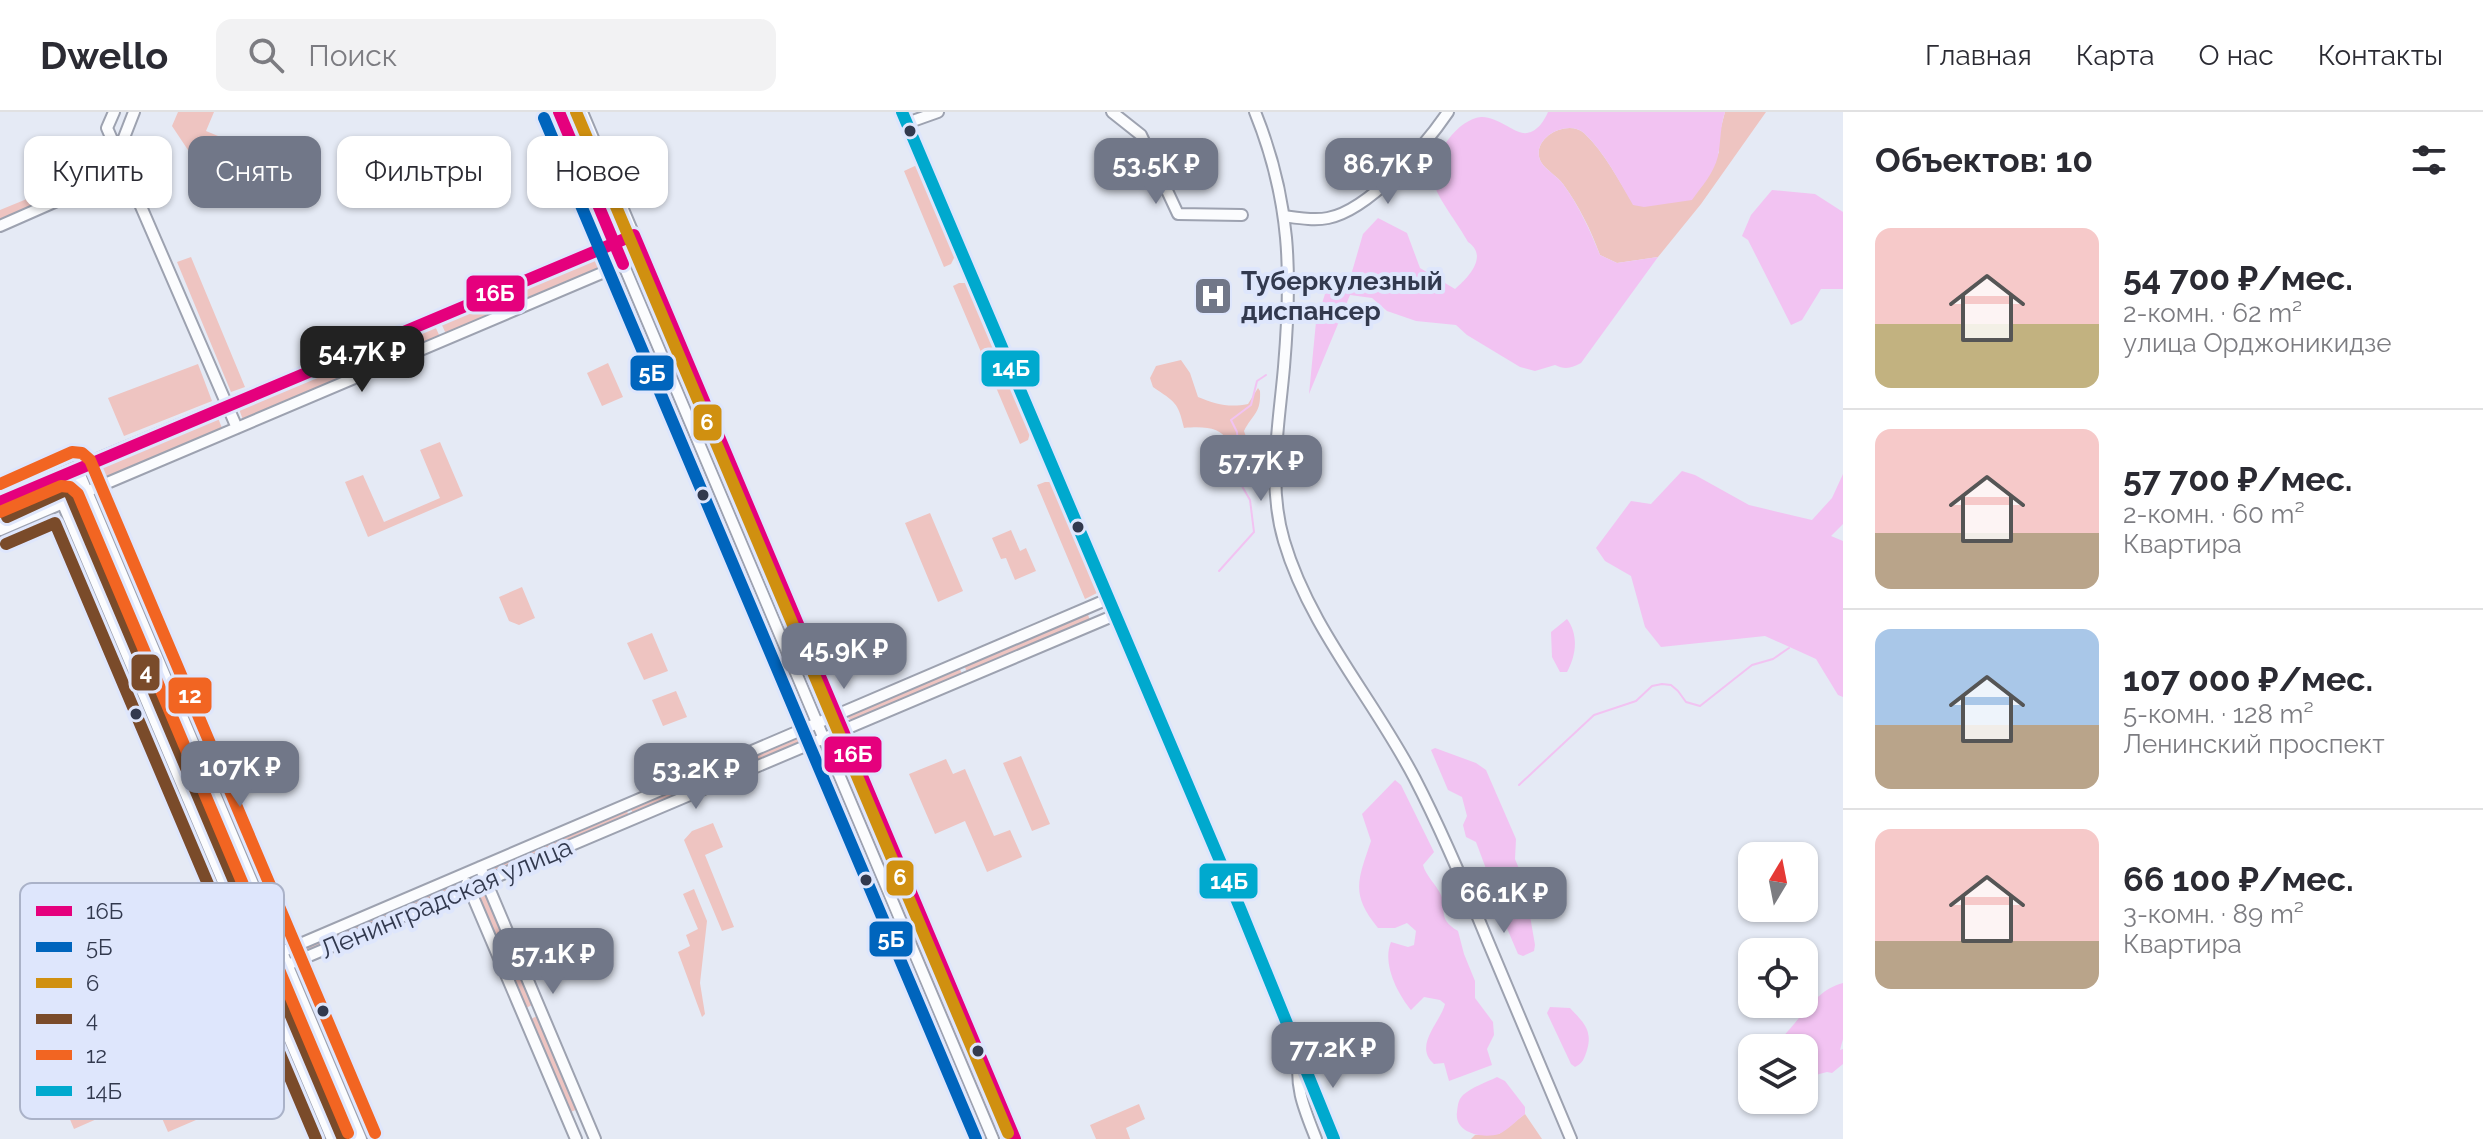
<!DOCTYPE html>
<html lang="ru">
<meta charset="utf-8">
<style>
:root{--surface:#fff;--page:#f2f2f3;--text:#2b2b33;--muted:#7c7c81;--line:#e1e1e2;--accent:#717788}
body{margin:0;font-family:Raleway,sans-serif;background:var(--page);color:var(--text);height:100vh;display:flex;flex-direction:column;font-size:30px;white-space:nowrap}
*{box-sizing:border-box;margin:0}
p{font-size:26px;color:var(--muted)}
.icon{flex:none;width:44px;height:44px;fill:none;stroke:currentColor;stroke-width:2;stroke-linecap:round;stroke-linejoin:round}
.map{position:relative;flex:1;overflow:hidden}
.side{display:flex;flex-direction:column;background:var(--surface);width:640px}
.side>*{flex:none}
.top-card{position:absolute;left:24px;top:24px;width:760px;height:72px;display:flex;gap:16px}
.needle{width:52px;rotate:10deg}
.buttons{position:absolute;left:1738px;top:730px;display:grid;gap:16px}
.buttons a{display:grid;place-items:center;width:80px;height:80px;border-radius:16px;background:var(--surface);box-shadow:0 2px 6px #0004;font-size:40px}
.price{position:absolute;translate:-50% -68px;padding:0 18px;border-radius:16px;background:var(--accent);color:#fff;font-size:26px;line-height:52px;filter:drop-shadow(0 2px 4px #0008)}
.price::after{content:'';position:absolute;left:50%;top:48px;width:24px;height:18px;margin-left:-12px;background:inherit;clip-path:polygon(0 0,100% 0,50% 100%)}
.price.selected{background:#222;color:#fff}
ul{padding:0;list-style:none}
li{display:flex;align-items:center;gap:24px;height:200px;padding:0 32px}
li+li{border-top:2px solid var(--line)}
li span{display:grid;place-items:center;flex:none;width:224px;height:160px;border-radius:16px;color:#555}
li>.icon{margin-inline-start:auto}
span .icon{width:96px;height:96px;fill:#fffc;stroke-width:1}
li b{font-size:34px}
h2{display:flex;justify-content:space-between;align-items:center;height:96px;padding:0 32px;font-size:34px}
.chip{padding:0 28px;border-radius:16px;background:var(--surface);box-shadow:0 2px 6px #0004;font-size:28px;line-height:72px}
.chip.selected{background:var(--accent);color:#fff}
header{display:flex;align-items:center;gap:48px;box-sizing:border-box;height:112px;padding:0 40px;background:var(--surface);border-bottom:2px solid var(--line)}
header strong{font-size:38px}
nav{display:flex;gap:44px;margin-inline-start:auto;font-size:28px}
.search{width:560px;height:72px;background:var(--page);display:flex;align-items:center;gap:20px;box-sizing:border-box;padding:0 28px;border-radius:16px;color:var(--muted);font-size:30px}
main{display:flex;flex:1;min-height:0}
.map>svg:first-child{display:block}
.green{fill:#eec4c1}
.water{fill:#f2c3f2}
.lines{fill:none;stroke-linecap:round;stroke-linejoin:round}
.stream{stroke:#f2c3f2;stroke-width:2}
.minor-casing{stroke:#9da2b0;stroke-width:14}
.major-casing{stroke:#9da2b0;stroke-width:16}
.minor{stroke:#fbfcfe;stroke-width:10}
.major{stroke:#fbfcfe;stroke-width:12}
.bus-1-casing{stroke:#dee6fc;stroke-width:18}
.bus-2-casing{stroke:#dee6fc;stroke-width:18}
.bus-3-casing{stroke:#dee6fc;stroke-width:18}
.bus-4-casing{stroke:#dee6fc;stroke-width:18}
.bus-5-casing{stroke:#dee6fc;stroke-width:18}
.bus-6-casing{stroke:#dee6fc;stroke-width:18}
.bus-1{stroke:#e5007d;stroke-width:12}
.bus-2{stroke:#0065bd;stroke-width:12}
.bus-3{stroke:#d09010;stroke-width:12}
.bus-4{stroke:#7a4b2a;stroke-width:12}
.bus-5{stroke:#f26522;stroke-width:12}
.bus-6{stroke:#00a9ce;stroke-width:12}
.bus-dot{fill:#32394e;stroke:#dee6fc;stroke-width:3}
.labels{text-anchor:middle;stroke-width:8;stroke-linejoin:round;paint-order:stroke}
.poi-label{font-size:26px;font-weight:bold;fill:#32394e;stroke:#dee6fc;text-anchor:start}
.street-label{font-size:26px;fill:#32394e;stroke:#dee6fc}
.key{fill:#dee6fc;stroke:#aab2c8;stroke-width:2}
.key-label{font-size:22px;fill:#32394e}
.line-badge{stroke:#dee6fc;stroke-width:3}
.badge-label{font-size:22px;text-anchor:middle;font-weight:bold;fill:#fff}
</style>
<header>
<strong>Dwello</strong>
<div class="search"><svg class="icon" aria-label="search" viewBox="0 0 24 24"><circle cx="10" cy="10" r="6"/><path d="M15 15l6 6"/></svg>Поиск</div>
<nav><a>Главная</a><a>Карта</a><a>О нас</a><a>Контакты</a></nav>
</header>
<main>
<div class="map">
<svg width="1843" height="1027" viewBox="0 0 1843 1027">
<rect width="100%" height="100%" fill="#e5eaf5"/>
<path class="green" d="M178,0h36l-8,19 41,17 -3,7 -38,22 -34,-51z
M565,0h8l49,114 -3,4 -4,-1z
M1725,0h41l-65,92 -43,53 -41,6 -17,-8c-9,-25 -21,-49 -37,-71 -6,-8 -17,-14 -22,-22 -12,-23 26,-44 43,-29 21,20 35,48 50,72l85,-52 -1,-14z
M104,37l8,3 -9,24 -103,44v-10l95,-39z
M917,53l38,91 -4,8 -7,3 -40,-96z
M607,143l3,4 -2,6 -162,69 -5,-11z
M191,145l54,130 -14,5 -54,-130z
M637,159l4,1 64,152 -7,3 -63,-151z
M959,171h7l64,150 -2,7 -8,4 -67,-158z
M435,214l5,11 -197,83 -4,-11z
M1181,248l9,13 8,24c17,7 31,11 50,7l10,-16 2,3c1,23 -7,22 -16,40l7,20 -2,22 -14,3c-3,-38 -8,-52 -51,-48 -6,-26 -9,-26 -31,-41l-3,-9 6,-12z
M608,251l15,34 -21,9 -15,-33z
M198,252l14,37 -88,35 -16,-38z
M218,306l4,10 -122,52 -6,-4 3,-7z
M709,320l58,138 -7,3 -58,-138z
M440,330l23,54 -95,41 -23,-55 18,-7 21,47 56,-24 -20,-48z
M1045,370h6l46,111 -12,6 -48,-114z
M86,394l50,118 -12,5 -50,-118z
M930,401l33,78 -25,11 -33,-79z
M1011,418l9,21 6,-3 10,23 -21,9 -9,-22 -5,1 -9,-21z
M770,461l57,135 -2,4 -6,-3 -56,-134z
M522,475l13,31 -16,7 -10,-4 -10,-24z
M1087,500l3,8 -123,52 -3,-7z
M139,519l84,199 -12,5 -84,-199z
M652,521l16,38 -24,9 -17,-37z
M959,555l3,7 -109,47 -5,-3 1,-4z
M676,579l11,26 -24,9 -11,-26z
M806,621l5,2 -2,5 -176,74 -3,-7z
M836,629l4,1 75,177 -3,4 -5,-2 -73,-175z
M1021,644l29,68 -18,7 -29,-68z
M946,647l7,15 12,-5 29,67 16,-6 12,27 -35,15 -22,-51 -30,13 -26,-60z
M626,697l3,7 -136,58 -6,-3 1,-4z
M713,711l10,24 -18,8 29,72 -12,4 -38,-91 8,-9z
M225,724l47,109 -12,5 -46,-109z
M455,770l2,6 -2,2 -156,66 -3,-2 -1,-3z
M694,777l13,32 -7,62 5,31 -3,3 -24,-65 12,-6 -4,-11 12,-6 -15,-35z
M481,779l6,2 47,111 -10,5 -47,-112z
M917,821l4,1 81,191 -2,4 -6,-2 -79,-189z
M285,865l46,108 -12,5 -46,-108z
M539,903l39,94 -10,4 -39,-93z
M333,977l21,50h-14l-19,-45z
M193,982l10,23 -35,15 -10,-23z
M98,984l10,3 7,12 -41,18 -8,-19z
M1139,992l6,15 -19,9 4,11h-34l-6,-14z
M1525,1002l17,25h-71l4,-4 24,-1z"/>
<path class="water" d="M1548,0h177c-5,15 -4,29 -7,44 -4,17 -16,30 -26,44l-48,7 -11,-2c-14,-24 -28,-52 -49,-72 -17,-15 -55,6 -43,29 5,8 16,14 22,22 16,22 27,46 37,71l17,8 41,-6 -77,106c-9,5 -16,7 -26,2l-20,6 -15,-4 -53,-32 -11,-10 -40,-4 -29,-10 -15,-13 -22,-3 -41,99 7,-72 9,-28 24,-12 14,-48 15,-16 29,15 13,35 35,21c13,-11 34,-33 13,-47 -8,-15 -28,-41 -32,-53 -9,-26 18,-69 45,-72 16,-1 35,18 46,16 11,-2 17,-12 21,-21z
M1772,78l43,4 28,18v77h-22l-19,31 -11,5 -43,-85 -6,-4 9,-21z
M1682,359l13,4 54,30 63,15 20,-22 11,-24v50l-12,12 12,5v156l-5,-2 -22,-36 -51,-23 -104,11 -16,-20 -14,-51 -26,-15 -9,-13 35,-47 20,3z
M1567,507c12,16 9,37 0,53h-7l-8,-15 -1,-25z
M1435,636l41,15 10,7 30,69 -1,20 9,22 11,64 -1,6 -11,5 -5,-2 -30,-70v-10l-12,-32 -10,-5 -3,-12 4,-9 -5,-19 -14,-7 -17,-40z
M1395,668l6,5 33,67 -11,13c3,11 12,18 17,28 9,16 -5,24 18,38l6,23 11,27v17l18,24 1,13 -7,14 5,16 -43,16 -5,-18 -10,1c-21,-18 6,-41 11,-60l-5,-4 -16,-3 -13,13c-14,-17 -29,-47 -20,-68l17,5 6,-2 2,-14 -9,-8 -12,5h-17c-28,-34 -20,-48 -7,-87l-9,-27z
M1843,871v56l-3,11 3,-1v15l-11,9 -5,-1 -23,6v-30h-35c27,-17 41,-57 74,-65z
M1550,895l20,1c13,14 23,22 17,42 -3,9 -4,13 -12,17l-4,-3 -24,-51z
M1497,965l8,4 20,26v7c-8,6 -17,16 -26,20 -17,5 -45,-1 -42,-22 1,-7 1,-12 6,-17 9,-8 24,-13 34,-18z"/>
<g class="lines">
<path class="stream" d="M1219,459l35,-39 -4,-32 -11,-19 3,-25 -4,-10 -1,-14 -6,-12 20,-15 6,-24 9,-6
M1519,673l75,-70 42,-14 16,-15 10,-2 9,1 7,6 8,11 14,4 52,-41 21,-6 16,-11"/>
<defs>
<path id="minor" d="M114,0l-7,16 130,300
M559,0l434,1027
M582,0l433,1027
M902,0l338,796 94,231
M1112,0l29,23 37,79 64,1
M1255,0c36,89 37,161 29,255 -5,58 -17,117 0,174 26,88 89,157 131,238 28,54 51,109 74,165 28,65 55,130 82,195
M907,11l31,-11
M118,41l16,-41
M1284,104c14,2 30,5 44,2 41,-8 97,-72 120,-106
M0,114l125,-55
M76,356l558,-233
M86,380l556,-236
M480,755l115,272
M467,771l109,256
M258,850l850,-363
M264,863l851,-360
M1299,943c-4,34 5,53 17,84"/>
<path id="major" d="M53,366l280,661
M0,390l76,-34 284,671
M0,417l86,-37"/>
</defs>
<use href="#minor" class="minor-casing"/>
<use href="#major" class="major-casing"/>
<use href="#minor" class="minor"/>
<use href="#major" class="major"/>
<defs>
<path id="bus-1" d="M559,0l64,152
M0,390l634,-267 381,904"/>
<path id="bus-2" d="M544,6l432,1021"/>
<path id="bus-3" d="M576,0l432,1021"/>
<path id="bus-4" d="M7,405l61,-28 275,650
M6,432l49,-21 261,616"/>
<path id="bus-5" d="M0,372l72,-32 10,1 8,7 285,673
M0,400l61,-26 9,1 8,7 270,639"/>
<path id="bus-6" d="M902,0l338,796 94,231"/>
</defs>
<use href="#bus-1" class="bus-1-casing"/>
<use href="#bus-2" class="bus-2-casing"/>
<use href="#bus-3" class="bus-3-casing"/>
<use href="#bus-4" class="bus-4-casing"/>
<use href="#bus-5" class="bus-5-casing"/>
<use href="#bus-6" class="bus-6-casing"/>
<use href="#bus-1" class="bus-1"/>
<use href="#bus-2" class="bus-2"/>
<use href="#bus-3" class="bus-3"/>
<use href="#bus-4" class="bus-4"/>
<use href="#bus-5" class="bus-5"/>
<use href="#bus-6" class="bus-6"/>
</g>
<defs>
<symbol id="hospital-square" viewBox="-11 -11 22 22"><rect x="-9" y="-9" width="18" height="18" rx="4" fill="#717788" stroke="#dee6fc"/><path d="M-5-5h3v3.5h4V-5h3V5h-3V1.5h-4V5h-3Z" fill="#fff"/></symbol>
</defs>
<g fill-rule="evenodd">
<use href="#hospital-square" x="1191" y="162" width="44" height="44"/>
</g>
<g class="bus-dot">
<circle cx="910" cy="19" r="7"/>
<circle cx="703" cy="383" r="7"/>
<circle cx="1078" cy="415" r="7"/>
<circle cx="136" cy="602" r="7"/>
<circle cx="866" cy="768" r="7"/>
<circle cx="323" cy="899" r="7"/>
<circle cx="978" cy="939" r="7"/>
</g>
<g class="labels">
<g class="poi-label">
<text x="1241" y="178">Туберкулезный<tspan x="1241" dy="30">диспансер</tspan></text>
</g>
<g class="street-label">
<text transform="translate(446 786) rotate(-23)" y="9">Ленинградская улица</text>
</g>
</g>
<rect x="20" y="771" width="264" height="236" rx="12" class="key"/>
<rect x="36" y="794" width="36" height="10" fill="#e5007d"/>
<rect x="36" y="830" width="36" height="10" fill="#0065bd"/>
<rect x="36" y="866" width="36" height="10" fill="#d09010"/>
<rect x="36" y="902" width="36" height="10" fill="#7a4b2a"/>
<rect x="36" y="938" width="36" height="10" fill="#f26522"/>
<rect x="36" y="974" width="36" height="10" fill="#00a9ce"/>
<g class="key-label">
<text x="86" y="807">16Б</text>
<text x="86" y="843">5Б</text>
<text x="86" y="879">6</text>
<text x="86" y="915">4</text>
<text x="86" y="951">12</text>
<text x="86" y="987">14Б</text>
</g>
<g class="line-badge">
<rect x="465" y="162" width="61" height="39" rx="8" fill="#e5007d"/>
<rect x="980" y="237" width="61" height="39" rx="8" fill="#00a9ce"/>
<rect x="629" y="242" width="46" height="38" rx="8" fill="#0065bd"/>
<rect x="692" y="291" width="31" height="39" rx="8" fill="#d09010"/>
<rect x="130" y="541" width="31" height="39" rx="8" fill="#7a4b2a"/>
<rect x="167" y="564" width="46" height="39" rx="8" fill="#f26522"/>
<rect x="823" y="623" width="60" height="39" rx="8" fill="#e5007d"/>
<rect x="885" y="747" width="30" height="38" rx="8" fill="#d09010"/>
<rect x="1198" y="750" width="61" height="38" rx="8" fill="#00a9ce"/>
<rect x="868" y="808" width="46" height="38" rx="8" fill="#0065bd"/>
</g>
<g class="badge-label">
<text x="495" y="189">16Б</text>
<text x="1011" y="264">14Б</text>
<text x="652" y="269">5Б</text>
<text x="707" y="318">6</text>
<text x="146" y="568">4</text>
<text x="190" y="591">12</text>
<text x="853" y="650">16Б</text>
<text x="900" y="773">6</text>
<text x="1229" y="777">14Б</text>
<text x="891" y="835">5Б</text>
</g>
</svg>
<div class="buttons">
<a><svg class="needle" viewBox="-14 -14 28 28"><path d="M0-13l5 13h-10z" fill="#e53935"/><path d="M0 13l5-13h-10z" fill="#7c7c81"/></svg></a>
<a><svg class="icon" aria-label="locate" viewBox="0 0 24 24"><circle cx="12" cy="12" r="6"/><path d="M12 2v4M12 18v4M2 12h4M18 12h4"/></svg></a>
<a><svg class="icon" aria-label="layers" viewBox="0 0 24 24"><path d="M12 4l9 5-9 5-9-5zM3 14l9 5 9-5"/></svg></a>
</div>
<b class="price" style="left:1156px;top:94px">53.5K ₽</b>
<b class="price" style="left:1388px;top:94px">86.7K ₽</b>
<b class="price selected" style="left:362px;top:282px">54.7K ₽</b>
<b class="price" style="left:1261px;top:391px">57.7K ₽</b>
<b class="price" style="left:844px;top:579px">45.9K ₽</b>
<b class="price" style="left:240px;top:697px">107K ₽</b>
<b class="price" style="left:696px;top:699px">53.2K ₽</b>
<b class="price" style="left:1504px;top:823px">66.1K ₽</b>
<b class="price" style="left:553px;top:884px">57.1K ₽</b>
<b class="price" style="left:1333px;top:978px">77.2K ₽</b>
<div class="top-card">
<a class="chip">Купить</a>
<a class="chip selected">Снять</a>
<a class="chip">Фильтры</a>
<a class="chip">Новое</a>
</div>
</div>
<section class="side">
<h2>Объектов: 10<svg class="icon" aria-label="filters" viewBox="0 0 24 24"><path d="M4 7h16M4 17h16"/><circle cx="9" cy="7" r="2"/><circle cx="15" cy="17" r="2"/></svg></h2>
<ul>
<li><span style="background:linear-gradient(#f6c9c9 60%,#c2b280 0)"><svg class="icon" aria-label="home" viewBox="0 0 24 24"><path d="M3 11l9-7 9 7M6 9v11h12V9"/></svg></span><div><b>54 700 ₽/мес.</b><p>2-комн. · 62 m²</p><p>улица Орджоникидзе</p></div></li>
<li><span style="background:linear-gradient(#f6c9c9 65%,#b9a48a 0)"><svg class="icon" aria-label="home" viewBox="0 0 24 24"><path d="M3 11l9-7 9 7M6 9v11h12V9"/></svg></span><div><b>57 700 ₽/мес.</b><p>2-комн. · 60 m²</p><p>Квартира</p></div></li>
<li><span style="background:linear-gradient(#a9c7e8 60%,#b9a48a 0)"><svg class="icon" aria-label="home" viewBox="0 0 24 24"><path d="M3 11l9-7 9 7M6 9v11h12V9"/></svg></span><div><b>107 000 ₽/мес.</b><p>5-комн. · 128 m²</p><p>Ленинский проспект</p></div></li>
<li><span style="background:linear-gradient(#f6c9c9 70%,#b9a48a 0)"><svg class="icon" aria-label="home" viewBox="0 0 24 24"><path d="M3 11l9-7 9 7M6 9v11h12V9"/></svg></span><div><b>66 100 ₽/мес.</b><p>3-комн. · 89 m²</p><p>Квартира</p></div></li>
</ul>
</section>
</main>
